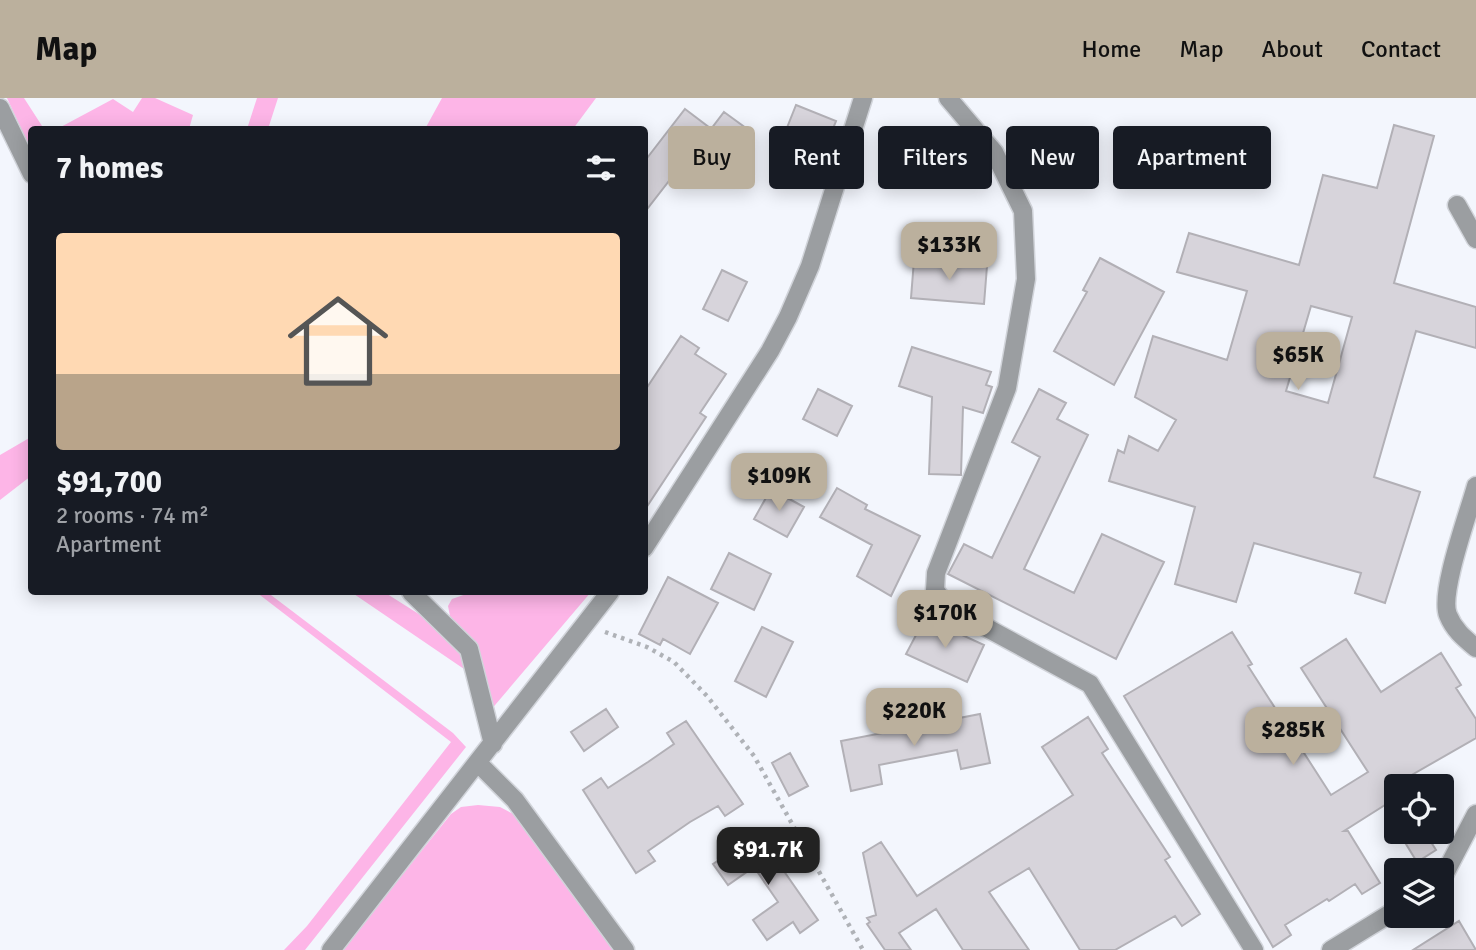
<!DOCTYPE html>
<meta charset="utf-8">
<style>
:root{--surface:#171b24;--page:#242831;--text:#f1f3f6;--muted:#9ea1a6;--line:#363941;--accent:#bbb09d}
body{margin:0;font-family:Signika,sans-serif;background:var(--page);color:var(--text);height:100vh;display:flex;flex-direction:column;font-size:26px;white-space:nowrap}
*{box-sizing:border-box;margin:0}
p{font-size:23px;color:var(--muted)}
.icon{flex:none;width:38px;height:38px;fill:none;stroke:currentColor;stroke-width:2;stroke-linecap:round;stroke-linejoin:round}
.map{position:relative;flex:1;overflow:hidden}
.drawer{position:absolute;left:28px;top:28px;width:620px;height:469px;display:flex;flex-direction:column;background:var(--surface);border-radius:7px;box-shadow:0 4px 18px #0003}
.drawer>*{flex:none}
.hud{position:absolute;left:668px;top:28px;width:665px;height:63px;display:flex;gap:14px}
.buttons{position:absolute;left:1384px;top:676px;display:grid;gap:14px}
.buttons a{display:grid;place-items:center;width:70px;height:70px;border-radius:7px;background:var(--surface);box-shadow:0 4px 18px #0003;font-size:35px}
.price{position:absolute;translate:-50% -60px;padding:0 16px;border-radius:14px;background:var(--accent);color:#111;font-size:23px;line-height:46px;filter:drop-shadow(0 2px 4px #0008)}
.price::after{content:'';position:absolute;left:50%;top:42px;width:21px;height:16px;margin-left:-10px;background:inherit;clip-path:polygon(0 0,100% 0,50% 100%)}
.price.active{background:#222;color:#fff}
ul{padding:0;list-style:none}
li{display:grid;align-content:center;gap:14px;height:371px;padding:0 28px}
li+li{border-top:2px solid var(--line)}
li span{display:grid;place-items:center;height:217px;border-radius:7px;color:#555}
li>.icon{margin-inline-start:auto}
span .icon{width:126px;height:126px;fill:#fffc;stroke-width:1}
li b{font-size:30px}
h2{display:flex;justify-content:space-between;align-items:center;height:84px;padding:0 28px;font-size:30px}
.tag{padding:0 24px;border-radius:7px;background:var(--surface);box-shadow:0 4px 18px #0003;font-size:24px;line-height:63px}
.tag.active{background:var(--accent);color:#111}
header{display:flex;align-items:center;gap:42px;box-sizing:border-box;height:98px;padding:0 35px;background:var(--accent);color:#111}
header strong{font-size:33px}
nav{display:flex;gap:38px;margin-inline-start:auto;font-size:24px}
.map>svg:first-child{display:block}
.green{fill:#fdb5e7}
.building{fill:#d7d4db;stroke:#b2b0b6;stroke-width:2;fill-rule:evenodd}
.lines{fill:none;stroke-linecap:round;stroke-linejoin:round}
.minor-casing{stroke:#d1d4da;stroke-width:21}
.path{stroke:#afb2b7;stroke-width:4.5;stroke-dasharray:3.5 5;stroke-linecap:butt}
.minor{stroke:#9b9ea1;stroke-width:18}
</style>
<header>
<strong>Map</strong>
<nav><a>Home</a><a>Map</a><a>About</a><a>Contact</a></nav>
</header>
<div class="map">
<svg width="1476" height="852" viewBox="0 0 1476 852">
<rect width="100%" height="100%" fill="#f3f6fd"/>
<path class="green" d="M7,0h17l20,31 -12,1 -1,20z
M142,0h13l38,17 -4,14h-132l56,-30 20,13z
M257,0h21l-10,31h-21z
M442,0h154l-23,31h-148z
M31,339v39l-31,24v-45z
M256,494h11l186,141 13,14 -161,203h-21l23,-24 144,-184z
M351,494h33l49,31 28,26 3,20z
M472,494h119l-101,119 -27,-74 -13,-21 -2,-10 4,-7z
M478,707l22,2 19,10 95,133h-272l109,-136 10,-7z"/>
<path class="building" d="M796,7l40,16 -8,20 -19,-7 -9,23 -21,-9z
M685,11l25,19 -66,85v-51z
M724,14l26,19 -16,21 -26,-19z
M1394,27l40,11 -40,147 82,24v41l-60,-17 -42,146 46,15 -35,111 -30,-10 6,-20 -107,-30 -18,59 -61,-18 20,-77 -86,-26 9,-31 6,3 5,-17 29,15 18,-31 -41,-23 18,-61 74,24 20,-69 -70,-19 12,-39 110,32 24,-90 54,13zM1311,208l41,11 -24,86 -42,-12z
M1100,160l64,34 -50,93 -60,-34 33,-59 -4,-2z
M914,162l73,6 -3,38 -73,-6z
M722,172l25,12 -19,39 -25,-12z
M681,238l18,12 -4,6 31,20 -26,39 6,4 -62,94v-119z
M912,249l79,25 -5,13 6,2 -9,26 -20,-6 -2,68 -32,-1 3,-77 -33,-11z
M818,291l34,17 -15,30 -34,-17z
M1039,291l27,14 -9,16 31,16 -64,134 50,24 28,-59 62,28 -48,97 -168,-85 16,-30 28,14 48,-101 -28,-15z
M837,390l30,17 -2,4 55,27 -29,60 -34,-20 15,-31 -52,-28z
M771,391l33,18 -17,30 -33,-18z
M729,455l42,21 -17,36 -43,-21z
M668,479l50,26 -28,51 -27,-15 -3,6 -21,-11z
M925,520l59,27 -17,37 -61,-28z
M762,529l31,15 -27,55 -31,-16z
M1232,534l20,32 -4,2 83,129 37,-23 -67,-104 45,-29 35,53 60,-39 20,32 -5,3 20,31v19l-80,46v14l-52,33h4l32,52 -18,11 -7,-10 -26,17 -2,-2 -42,26 6,10 -18,12 -149,-251z
M606,611l12,18 -34,24 -13,-19z
M980,616l10,49 -29,6 -4,-19 -78,15 3,19 -31,7 -10,-50z
M1088,619l20,32 -6,4 68,104 -5,3 35,54 -18,12 -7,-10 -60,34h-35l-51,-82 -40,24 40,58h-66l-27,-41 -37,24 12,17h-26l-18,-26 3,-2 -3,-4 9,-3 -13,-62 18,-11 36,54 156,-101 -31,-48z
M686,623l57,83 -18,12 -7,-10 -28,16 -42,29 7,10 -19,12 -53,-83 18,-12 7,10 40,-26 26,-18 -7,-11z
M790,655l18,33 -19,10 -17,-33z
M1398,733h26l12,19 -19,12z
M758,736l60,86 -18,13 -7,-11 -26,18 -14,-20 25,-18 -24,-35 -26,18 -15,-21z
M1459,823l17,29h-63z"/>
<g class="lines">
<defs>
<path id="minor" d="M948,0l46,54 29,59 3,68 -19,109 -71,185 -1,17 5,7 36,25 114,62 164,266
M0,10l32,66
M1457,107l19,34
M1476,388c-7,26 -37,107 -28,129 6,15 16,23 28,33
M644,450l126,-197 18,-34 22,-51 53,-168
M411,494l58,57 24,95
M478,665l37,37 110,150
M1442,781l34,-65
M331,852l279,-358
M1331,852l65,-40"/>
</defs>
<use href="#minor" class="minor-casing"/>
<path class="path" d="M605,534l42,15 27,15 33,34 47,60 109,194"/>
<use href="#minor" class="minor"/>
</g>
</svg>
<div class="buttons">
<a><svg class="icon" aria-label="locate" viewBox="0 0 24 24"><circle cx="12" cy="12" r="6"/><path d="M12 2v4M12 18v4M2 12h4M18 12h4"/></svg></a>
<a><svg class="icon" aria-label="layers" viewBox="0 0 24 24"><path d="M12 4l9 5-9 5-9-5zM3 14l9 5 9-5"/></svg></a>
</div>
<b class="price" style="left:949px;top:184px">$133K</b>
<b class="price" style="left:1298px;top:294px">$65K</b>
<b class="price" style="left:779px;top:415px">$109K</b>
<b class="price" style="left:945px;top:552px">$170K</b>
<b class="price" style="left:914px;top:650px">$220K</b>
<b class="price" style="left:1293px;top:669px">$285K</b>
<b class="price active" style="left:768px;top:789px">$91.7K</b>
<div class="hud">
<a class="tag active">Buy</a>
<a class="tag">Rent</a>
<a class="tag">Filters</a>
<a class="tag">New</a>
<a class="tag">Apartment</a>
</div>
<section class="drawer">
<h2>7 homes<svg class="icon" aria-label="filters" viewBox="0 0 24 24"><path d="M4 7h16M4 17h16"/><circle cx="9" cy="7" r="2"/><circle cx="15" cy="17" r="2"/></svg></h2>
<ul>
<li><span style="background:linear-gradient(#ffd9b3 65%,#b9a48a 0)"><svg class="icon" aria-label="home" viewBox="0 0 24 24"><path d="M3 11l9-7 9 7M6 9v11h12V9"/></svg></span><div><b>$91,700</b><p>2 rooms · 74 m²</p><p>Apartment</p></div></li>
</ul>
</section>
</div>
